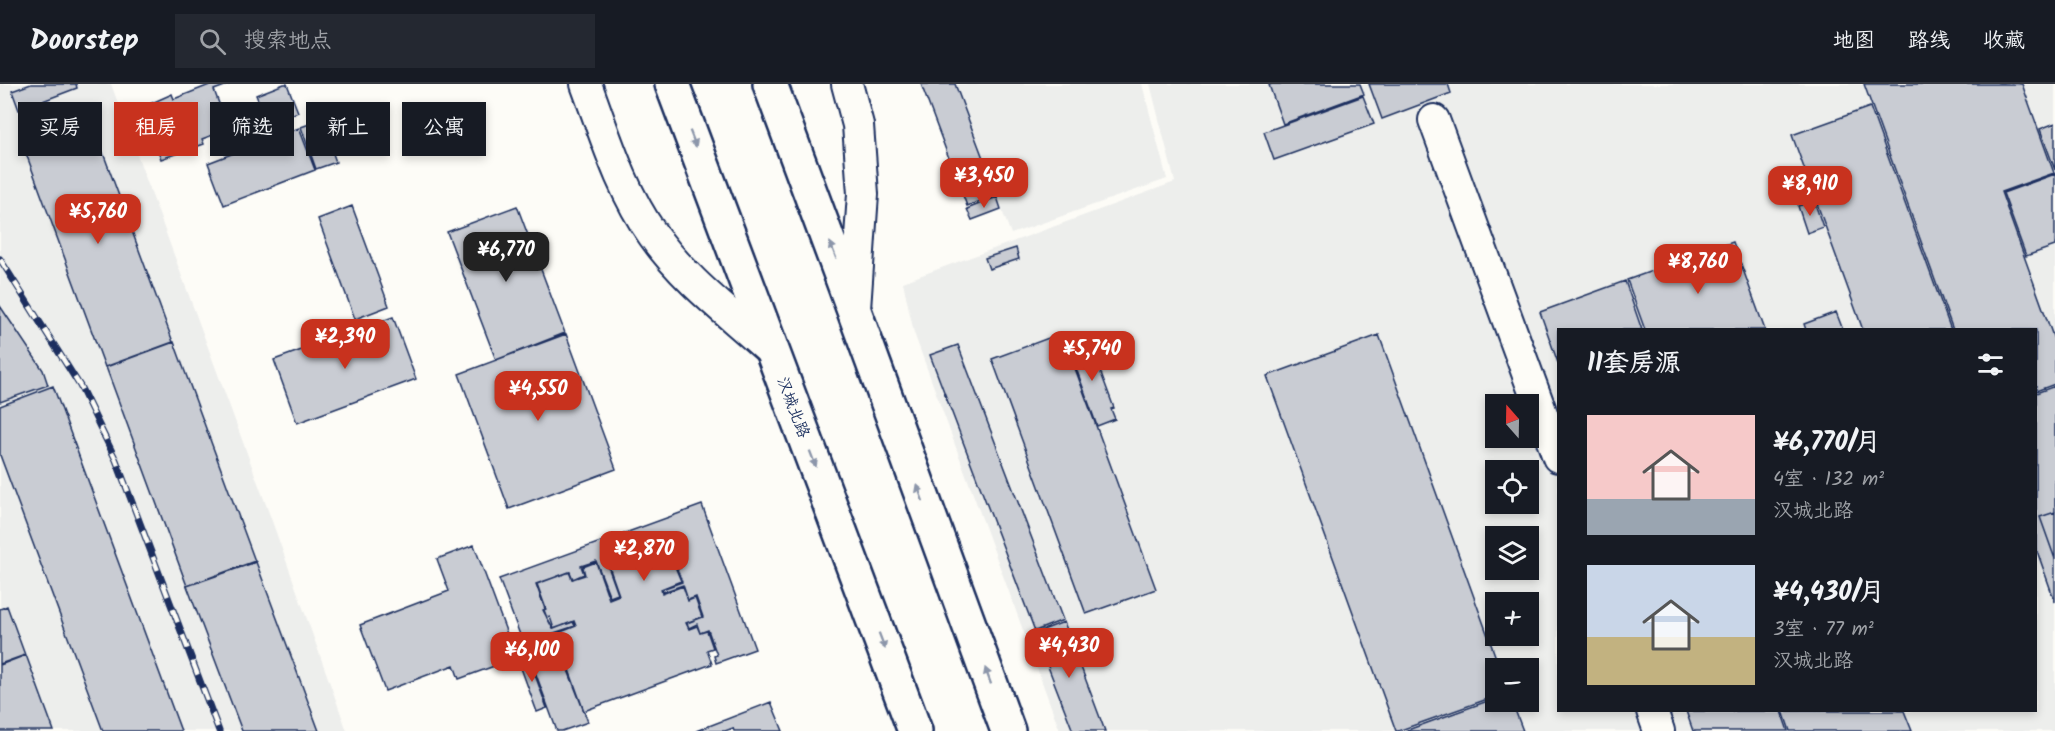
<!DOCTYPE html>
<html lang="zh">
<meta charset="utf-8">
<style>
:root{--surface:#171b24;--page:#242831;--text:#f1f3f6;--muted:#9ea1a6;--line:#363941;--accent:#c8321e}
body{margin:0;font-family:Kalam,"LXGW WenKai TC",sans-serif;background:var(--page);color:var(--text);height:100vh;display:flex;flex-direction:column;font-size:22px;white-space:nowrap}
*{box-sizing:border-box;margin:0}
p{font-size:20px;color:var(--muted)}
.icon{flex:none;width:33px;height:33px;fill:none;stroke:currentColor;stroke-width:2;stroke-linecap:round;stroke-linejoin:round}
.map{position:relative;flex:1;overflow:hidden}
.details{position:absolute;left:1557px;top:244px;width:480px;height:384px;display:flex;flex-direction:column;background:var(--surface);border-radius:0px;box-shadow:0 3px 9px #0003}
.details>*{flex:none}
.top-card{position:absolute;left:18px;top:18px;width:570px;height:54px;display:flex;gap:12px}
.needle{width:39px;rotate:340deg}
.tools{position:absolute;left:1485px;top:310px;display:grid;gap:12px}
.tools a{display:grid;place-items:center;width:54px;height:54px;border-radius:0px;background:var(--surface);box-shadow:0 3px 9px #0003;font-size:30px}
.price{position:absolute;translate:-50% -51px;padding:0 14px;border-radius:12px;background:var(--accent);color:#fff;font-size:20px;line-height:39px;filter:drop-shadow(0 2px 3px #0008)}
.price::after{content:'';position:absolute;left:50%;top:36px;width:18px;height:14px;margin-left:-9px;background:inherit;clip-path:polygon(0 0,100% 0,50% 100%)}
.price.selected{background:#222;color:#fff}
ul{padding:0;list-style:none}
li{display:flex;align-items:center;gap:18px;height:150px;padding:0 30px}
li span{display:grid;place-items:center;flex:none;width:168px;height:120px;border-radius:0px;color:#555}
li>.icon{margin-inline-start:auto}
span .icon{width:72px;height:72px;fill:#fffc;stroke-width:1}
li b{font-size:26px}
h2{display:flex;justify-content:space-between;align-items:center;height:72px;padding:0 30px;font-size:26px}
.tag{padding:0 21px;border-radius:0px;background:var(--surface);box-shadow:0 3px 9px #0003;font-size:21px;line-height:54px}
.tag.selected{background:var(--accent);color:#fff}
header{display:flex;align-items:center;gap:36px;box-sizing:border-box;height:84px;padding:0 30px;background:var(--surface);border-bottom:2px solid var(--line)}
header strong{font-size:28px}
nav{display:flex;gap:33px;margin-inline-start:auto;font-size:21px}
.search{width:420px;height:54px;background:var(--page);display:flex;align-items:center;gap:15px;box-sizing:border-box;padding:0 21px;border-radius:0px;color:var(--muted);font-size:22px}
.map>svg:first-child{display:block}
.built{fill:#edeeec;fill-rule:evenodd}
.building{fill:#c9ccd3;stroke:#1b2f5e;stroke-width:1.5}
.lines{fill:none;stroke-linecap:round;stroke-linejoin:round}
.street-casing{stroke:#1b2f5e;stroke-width:34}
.primary-casing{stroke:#1b2f5e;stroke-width:38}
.street{stroke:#fdfcf7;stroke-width:30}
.primary{stroke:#fdfcf7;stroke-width:33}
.rail-casing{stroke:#1b2f5e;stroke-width:7}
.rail{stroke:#fdfcf7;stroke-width:4.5;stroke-dasharray:14;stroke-linecap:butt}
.oneway{fill:#8c96aa}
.labels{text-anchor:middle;stroke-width:6;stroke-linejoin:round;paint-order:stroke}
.street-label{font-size:16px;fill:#1b2f5e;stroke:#fdfcf7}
</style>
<header>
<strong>Doorstep</strong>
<div class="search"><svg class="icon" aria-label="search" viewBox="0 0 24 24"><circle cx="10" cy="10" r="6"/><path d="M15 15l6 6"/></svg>搜索地点</div>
<nav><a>地图</a><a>路线</a><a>收藏</a></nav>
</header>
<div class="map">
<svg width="2055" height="647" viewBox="0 0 2055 647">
<rect width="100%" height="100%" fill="#fdfcf7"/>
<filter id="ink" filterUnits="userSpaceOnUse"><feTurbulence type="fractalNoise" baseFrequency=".0167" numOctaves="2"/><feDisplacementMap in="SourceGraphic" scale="12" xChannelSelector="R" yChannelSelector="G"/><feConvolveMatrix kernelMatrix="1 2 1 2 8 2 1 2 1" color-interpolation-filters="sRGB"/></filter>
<g filter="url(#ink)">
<path class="built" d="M0,0h111l157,426 79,221h-347z
M954,0h188l25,95 -156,55z
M1150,0h905v647h-995l-146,-398 -11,-51 272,-100zM1558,246h478v381h-478zM1496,321h32v33h-32zM1496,387h32v33h-32zM1496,453h32v33h-32zM1496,519h32v33h-32zM1496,585h32v33h-32z"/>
<path class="building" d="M31,0h45l1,4 -58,22 -7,-19z
M212,0h18l-16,6 13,35 2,-1 3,10 -17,6 -2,-5 -11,4 2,5 -43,15 -18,-52 29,-13 2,5z
M284,0h3l11,28 -30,12 -12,-29z
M921,0h34l42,111 -30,11z
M1272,0h88l4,10 -81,30 -14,-39z
M1369,0h79l3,9 -69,26z
M1864,0h158l32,89 -53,19 54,150v42l-19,7v-61h-83z
M1363,12l11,28 -100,36 -10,-28z
M83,22l7,16 -30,12 -7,-17z
M1870,23l81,223h-88l-71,-195z
M321,36l15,42 -20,7 -15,-42z
M92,39l81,219 -68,25 -81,-219z
M2055,39v47l-15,-41z
M299,44l16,42 -91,35 -16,-42z
M2055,90v72l-29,10 -23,-63z
M997,113l4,12 -29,11 -5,-11z
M1814,117l9,26 -16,6 -9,-27z
M352,122l37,100 -34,13 -37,-100z
M517,122l48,127 -69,27 -49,-128z
M1733,158l32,88h-120l-18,-50z
M1016,164l3,11 -30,10 -4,-11z
M1625,197l17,49h-84v33l-18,-51z
M0,222l43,64 5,15 -48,17z
M1836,228l7,18h-37l-2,-6z
M393,233l23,62 -119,44 -23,-63z
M1062,249l94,256 -70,25 -94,-255z
M566,250l50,135 -107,40 -50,-135z
M1379,251l121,334h-4v27l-98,35h-2l-129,-355z
M1088,254l26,70 -3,1 4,10 -18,7 -29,-80z
M174,258l81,219 -68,25 -81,-219z
M958,261l105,275 -28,11 -105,-276z
M53,302l128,345h-78l-103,-276v-49z
M2055,302v216l-19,-54v-155z
M702,421l53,144 -39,14 -2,-7 3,-1 -9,-25 -8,3 -3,-9 -8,4 -2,-5 16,-6 -7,-20 -8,3 -5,-15 -20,7 -1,-3 20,-7 -5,-13 3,-1 -4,-8 -2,1 -9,-25 -33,12 3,7 -12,4 -2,-7 -16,6 13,36 -8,3 -14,-36 -15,5 3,8 -11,5 -3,-7 -34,12 9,25 -2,1 10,19 20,-7 2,4 -21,7 2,4 -31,11 -26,-69z
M2055,428v47l-15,-42z
M665,453l9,24 2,-1 3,8 -3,1 5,12 -20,8 1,5 21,-8 5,15 7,-3 7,19 -16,6 3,6 8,-3 3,7 7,-2 6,17 -6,2 5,14 -128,47 -28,-77 20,-8 -2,-5 -20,8 -4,-12 -3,1 -3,-8 2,-1 -9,-25 32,-12 3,7 13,-4 -2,-8 13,-5 13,37 10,-4 -13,-37 14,-5 2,7 14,-5 -3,-6z
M474,461l42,113 -57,21 -5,-14 -69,26 -25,-66 89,-34 -12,-32z
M256,478l63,169h-77l-55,-145z
M7,522l18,49 -25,9v-55z
M1064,538l41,109h-32l-38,-98z
M556,555l32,83 -26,9h-5l-30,-81z
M527,569l20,55 -10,4 -20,-55z
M26,571l28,76h-54v-66z
M1496,614v4h16l11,29h-118z
M771,618l12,29h-49l-1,-3 -8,3h-29z
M1686,627h95l7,20h-95z
M1783,627h121l8,20h-122z"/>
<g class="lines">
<defs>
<path id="street" d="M586,0c19,51 35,106 67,151 32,46 80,81 121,119
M847,0l11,41 5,69 -8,115
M1434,36l124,337
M1652,627l7,20"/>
<path id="primary" d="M672,0l243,647
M770,0c81,215 158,431 238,647"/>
</defs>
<use href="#street" class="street-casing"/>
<use href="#primary" class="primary-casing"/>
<use href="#street" class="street"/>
<use href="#primary" class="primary"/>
<defs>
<path id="rail" d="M0,175l80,127 36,74 103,271"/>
</defs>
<use href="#rail" class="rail-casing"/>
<use href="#rail" class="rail"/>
</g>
<defs><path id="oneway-solid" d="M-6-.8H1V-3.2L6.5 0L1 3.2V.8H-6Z" transform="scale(1.5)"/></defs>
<g class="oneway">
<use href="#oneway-solid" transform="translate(693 55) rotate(69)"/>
<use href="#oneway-solid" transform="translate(833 166) rotate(-111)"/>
<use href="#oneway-solid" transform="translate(813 375) rotate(69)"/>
<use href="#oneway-solid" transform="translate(920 409) rotate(-110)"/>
<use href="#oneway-solid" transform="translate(882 557) rotate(69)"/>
<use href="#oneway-solid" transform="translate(988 592) rotate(-110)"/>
</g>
</g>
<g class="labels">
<g class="street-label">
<text transform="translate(794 323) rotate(69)" y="6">汉城北路</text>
</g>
</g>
</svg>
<div class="tools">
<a><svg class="needle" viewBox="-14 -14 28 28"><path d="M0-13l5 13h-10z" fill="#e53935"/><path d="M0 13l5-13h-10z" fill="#9ea1a6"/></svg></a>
<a><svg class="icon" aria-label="locate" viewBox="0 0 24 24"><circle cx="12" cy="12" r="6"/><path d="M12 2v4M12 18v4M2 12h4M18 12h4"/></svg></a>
<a><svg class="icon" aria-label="layers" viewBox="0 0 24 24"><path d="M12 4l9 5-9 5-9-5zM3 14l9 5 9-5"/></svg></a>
<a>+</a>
<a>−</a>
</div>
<b class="price" style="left:984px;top:125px">¥3,450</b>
<b class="price" style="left:1810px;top:133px">¥8,910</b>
<b class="price" style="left:98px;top:161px">¥5,760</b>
<b class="price selected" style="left:506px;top:199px">¥6,770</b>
<b class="price" style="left:1698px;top:211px">¥8,760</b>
<b class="price" style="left:345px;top:286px">¥2,390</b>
<b class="price" style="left:1092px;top:298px">¥5,740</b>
<b class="price" style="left:538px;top:338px">¥4,550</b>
<b class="price" style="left:644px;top:498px">¥2,870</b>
<b class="price" style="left:1069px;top:595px">¥4,430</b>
<b class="price" style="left:532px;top:599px">¥6,100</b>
<div class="top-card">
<a class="tag">买房</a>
<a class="tag selected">租房</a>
<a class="tag">筛选</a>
<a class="tag">新上</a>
<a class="tag">公寓</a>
</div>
<section class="details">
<h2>11套房源<svg class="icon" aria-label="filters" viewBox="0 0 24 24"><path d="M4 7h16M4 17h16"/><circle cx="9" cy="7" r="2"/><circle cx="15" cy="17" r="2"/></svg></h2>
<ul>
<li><span style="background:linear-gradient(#f6c9c9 70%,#9aa5b1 0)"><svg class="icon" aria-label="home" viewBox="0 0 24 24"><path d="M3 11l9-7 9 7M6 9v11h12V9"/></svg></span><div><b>¥6,770/月</b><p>4室 · 132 m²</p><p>汉城北路</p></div></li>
<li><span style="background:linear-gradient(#c9d6e8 60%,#c2b280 0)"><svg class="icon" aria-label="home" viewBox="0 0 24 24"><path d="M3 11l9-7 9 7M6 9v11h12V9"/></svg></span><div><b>¥4,430/月</b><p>3室 · 77 m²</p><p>汉城北路</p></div></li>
</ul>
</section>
</div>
